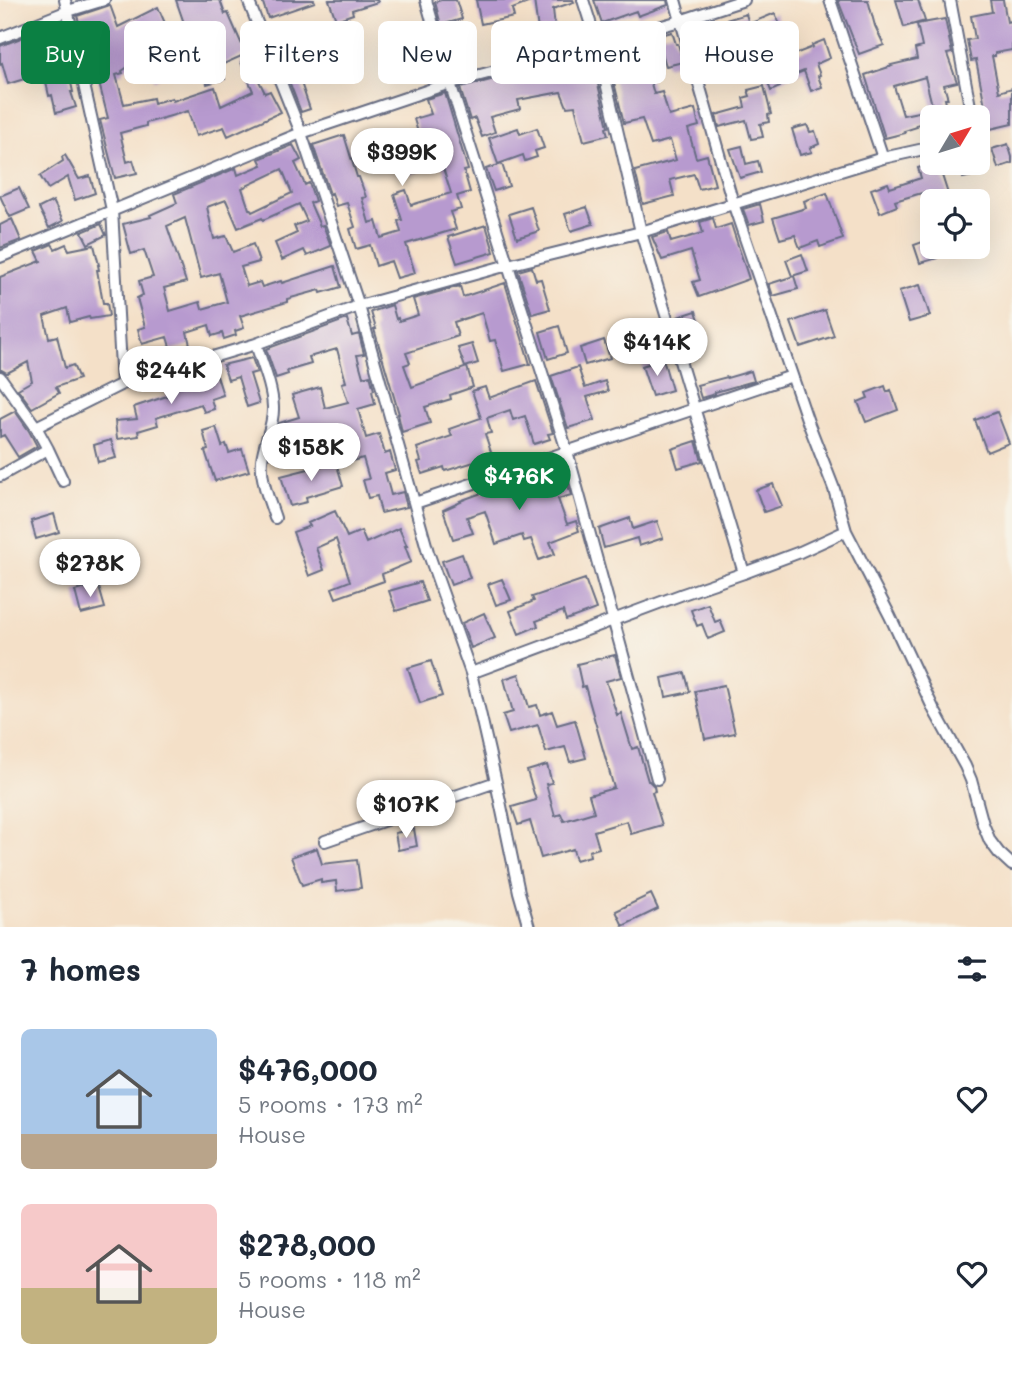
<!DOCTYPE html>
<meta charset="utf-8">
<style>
:root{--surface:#fff;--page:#f2f2f3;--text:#1f2937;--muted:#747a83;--accent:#0b8043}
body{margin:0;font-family:Mali,sans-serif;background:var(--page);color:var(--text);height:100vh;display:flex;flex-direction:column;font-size:26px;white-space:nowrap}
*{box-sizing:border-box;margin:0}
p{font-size:23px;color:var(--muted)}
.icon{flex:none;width:38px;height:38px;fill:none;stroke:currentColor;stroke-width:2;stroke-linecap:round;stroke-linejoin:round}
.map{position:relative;height:927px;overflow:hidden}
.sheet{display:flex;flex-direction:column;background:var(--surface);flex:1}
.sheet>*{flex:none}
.banner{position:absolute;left:21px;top:21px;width:971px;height:63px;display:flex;gap:14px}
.needle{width:46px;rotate:52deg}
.fabs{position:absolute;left:920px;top:105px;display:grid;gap:14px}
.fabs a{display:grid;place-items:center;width:70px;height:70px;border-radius:10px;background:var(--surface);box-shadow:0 7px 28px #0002;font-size:35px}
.price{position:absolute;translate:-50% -60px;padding:0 16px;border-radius:24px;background:#fff;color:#222;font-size:23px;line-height:46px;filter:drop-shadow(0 2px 4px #0008)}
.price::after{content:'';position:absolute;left:50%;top:42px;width:21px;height:16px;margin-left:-10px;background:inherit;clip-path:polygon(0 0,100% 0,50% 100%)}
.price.selected{background:var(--accent);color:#fff}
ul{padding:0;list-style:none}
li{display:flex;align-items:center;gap:21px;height:175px;padding:0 21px}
li span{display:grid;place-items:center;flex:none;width:196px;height:140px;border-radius:10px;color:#555}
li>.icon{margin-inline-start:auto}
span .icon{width:84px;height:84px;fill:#fffc;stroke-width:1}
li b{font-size:30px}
h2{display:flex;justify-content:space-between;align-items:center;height:84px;padding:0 21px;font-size:30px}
.pill{padding:0 24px;border-radius:10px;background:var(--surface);box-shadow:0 7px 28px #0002;font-size:24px;line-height:63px}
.pill.selected{background:var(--accent);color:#fff}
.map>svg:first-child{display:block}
.building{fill:#b79acf;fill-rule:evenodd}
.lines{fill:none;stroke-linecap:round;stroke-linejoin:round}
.street-casing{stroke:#676d83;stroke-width:14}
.street{stroke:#fff;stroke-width:10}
</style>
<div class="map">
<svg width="1012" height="927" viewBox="0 0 1012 927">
<rect width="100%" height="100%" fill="#f7f3e8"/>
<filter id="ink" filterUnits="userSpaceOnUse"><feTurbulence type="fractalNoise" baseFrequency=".0143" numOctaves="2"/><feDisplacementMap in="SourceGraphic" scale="14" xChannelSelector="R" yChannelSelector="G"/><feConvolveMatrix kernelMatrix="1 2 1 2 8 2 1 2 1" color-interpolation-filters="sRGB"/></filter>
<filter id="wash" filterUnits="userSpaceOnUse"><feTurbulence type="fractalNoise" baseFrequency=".00686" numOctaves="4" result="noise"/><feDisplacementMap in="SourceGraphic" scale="28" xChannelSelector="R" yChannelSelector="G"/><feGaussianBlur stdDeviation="1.57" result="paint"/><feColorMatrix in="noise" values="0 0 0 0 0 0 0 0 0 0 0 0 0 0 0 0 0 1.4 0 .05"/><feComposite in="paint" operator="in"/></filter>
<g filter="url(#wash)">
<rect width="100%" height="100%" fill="#f4e0c8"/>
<g id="blocks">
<path class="building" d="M176,0h44l5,14 3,-1 18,41 -25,11 4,14 -18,5 -5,-18 10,-2 -17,-41 -10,3z
M262,0h52l1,2 -47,16z
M329,0h48l1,2 -26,8 1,4 -17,6z
M441,0h15l6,19 -21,6 -6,-23z
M476,0h57v1l-21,8 2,8 -33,7z
M534,0h39l1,2 -21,7 2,19 -17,2z
M594,0h73l1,5 -30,11 -2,-5 -34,12z
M838,0h30l7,26 9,19 -25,9z
M896,0h22l7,21 -21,6z
M990,0h13l4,22 3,-1 2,7v22l-17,3v3h-3l7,36 13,-4v36l-26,6 -4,-12 5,-2 -11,-56 -5,1 -4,-21 8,-1 -4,-23 21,-4z
M110,5l8,22 40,-20 13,30 -8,3 9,20 -13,6 6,8 -10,6 -14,-22 -19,13 1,2 -7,2 8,29 29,-6 1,5 18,-5 1,3 42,-14 6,19 32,-15 -12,-29 17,-7 7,16 -9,4 9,18 5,-2 11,21 -53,24 -4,-9 -28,9 -8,-25 -42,12v3l-26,7 7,29 6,-2 4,13 -22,5 -15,-58 8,-2 -10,-39 -3,1 -5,-21 -3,1 -5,-21h3l-8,-23z
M775,13l8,19 -31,12 6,20 -10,4 -7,-23 -9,3 -9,-27 23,-7 3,10z
M945,19l7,34 -5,1 10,28 -13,3 4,14h-3l4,18h-22l1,5 -12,3 1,2 -13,4 1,2 -20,5 -20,-63 27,-9 -1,-1 26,-6 -2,-10 7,-2 -5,-23zM925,77l8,32 -30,6 -9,-29z
M55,25l5,18 6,-1 6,26 -4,1 5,23h-2l5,15 -20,6 -4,-18 -3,1 -5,-23 -36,11 -6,-21 -2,1v-18z
M314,26l3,9 20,-6 12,33 -20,7 -4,-11 -16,5 -3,-8 -4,1 -5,-13 4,-2 -4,-9z
M422,28l8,25 -33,11 -9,-25z
M672,32l4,12h2l5,18 -17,4 -6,-20 -24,8 6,21 6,-2 6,21 8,-2 7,24 26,-7 4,17 -11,3 8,29 11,-3 8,30 -16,4 -5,-15 -24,6 4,16 -31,8 -8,-33 41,-11 -6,-20 -19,5 -9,-26 -18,4 -18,-73z
M824,40l6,18 -14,6 4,11 -2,1 4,11 -11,4 -7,-20 -26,10 2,6 -9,4 -9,-24 51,-20 -1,-2z
M591,54l17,73 -2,1 2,7 -24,6 -9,-35 -8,1 -6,-15 -43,8 2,9 -30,8 5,15 -13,5 -7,-19 -5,2 -10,-32z
M299,77l11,32 -9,3 -12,-31z
M764,86l7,28 -3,1 1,7 -9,2 3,13 -12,2 -5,-19 -27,7 -3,-12 29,-8 -2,-9 7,-2 -2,-6z
M445,93l23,77 -4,1 6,21 -13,4 4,13 -11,3 6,17 -50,15 9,29 -18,5 -6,-17 -15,5 -6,-21 -14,4 -6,-20 5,-2 -8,-24 -11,3 -4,-13 -2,1 -17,-49 31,-10 13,42h2l7,20 -4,1 7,25 7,-2 5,17 20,-6 -3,-11 4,-1 -8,-26 12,-4 5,15 40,-12 -9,-28 -32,9 -7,-22 19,-6 -8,-27 17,-5 -5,-15z
M807,125l3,7 5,-1 4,13 -9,4 2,4 -12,3 -8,-26z
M518,128l2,6 17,-6 7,20 -9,3 2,6 -12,4 -2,-6 -25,9 -9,-26z
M1008,144l4,13v6l-14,5 -6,-19z
M293,145l8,15 -6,3 10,22 4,-2 6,18 -5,2 10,23 3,-1 8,21 -24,10 -3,-6 -22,10 -7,-17 22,-10 -3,-7 13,-5 -8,-17 -36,16 -1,-2 -24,10 -12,-28 -19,7 7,32 12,-3 7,16 20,-8 6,18 -18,5 6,19 13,-4 2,5 19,-6 1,2 53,-17 6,21 -20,6 -1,-3 -33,9v3l-47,14 4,12 -9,3 1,4 -12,4 -2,-6 -10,3 -3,-11 -22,7 3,13 -19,5 -4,-13 -25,7 -4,-15 7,-2 -8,-29 6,-3 -4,-14 14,-4 -9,-27 -13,4 -8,-30 28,-7 -1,-2 27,-12 -3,-9 62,-26 2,7 24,-10 -3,-6zM282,169l10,24 -40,19 -2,-3h-1l-7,-21zM185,218l16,60 18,-5 8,29 -25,7 -2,-7 -30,9 -6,-23 22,-6 -19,-56z
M742,146l4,18 12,-3 3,11 -21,6 -10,-29z
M65,155l14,24 11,-3 5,17 -20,7 -7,-23 -20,12 -8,-13 23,-15 -1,-4z
M935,163h3l11,34 -20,6 -4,-11 -30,9 2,5 -17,7 -9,-24 17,-6 2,5 31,-10 -3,-10z
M960,163h19l2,11 -18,4z
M502,164l7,22 -15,5 -8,-22z
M19,188l10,21 -19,8 -10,-21z
M827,193l16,46 -23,8 -2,-6 -18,7 -5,-13 -15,4 -7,-21 33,-10 -2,-7z
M53,201l10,20 -14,7 -10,-20z
M760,204l4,17 -15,4 -6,-16z
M531,207l8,24 -22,7 -8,-24z
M587,207l6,17 -22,7 -6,-17z
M713,218l3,11 15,-5 18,55 -50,18 -6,-15 7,-2 -9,-29 -29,9 -10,-23 16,-5 3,10 32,-9 -3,-11z
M12,219l9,21 -21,8v-23z
M101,224l5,11 -18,9 -6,-12z
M486,225l8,27 -37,11 -9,-26z
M931,239l6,19 -17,5 -6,-18z
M52,244l3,5 11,-5 3,6 25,-5 5,20h-1l1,5h-2l6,33h4l2,13 -19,3 -1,-2 -19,5 -3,-14 -23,8 5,22 8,-2 8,32 8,-3 6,14 -23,8 3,6 -27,15 -14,-19 14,-8 -4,-19 -21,11 -7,-4v-92l41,-16 -5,-10z
M802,254l6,17 -16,5 -6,-16z
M532,267l4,13 5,-1 9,30 -18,5 -14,-43z
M794,276l4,13 -25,7 -4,-12z
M505,283l25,81 -26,7 -9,-31 -5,1 -8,-28 -28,9 4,14 -52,17 4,10 -6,2 8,22 55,-20 6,20 -23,8 1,4 -26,8 5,16 -28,9 -4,-18h1l-25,-85h2l-5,-17 21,-7 4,14 2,-1 1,3 19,-6 -5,-16 47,-13 3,11z
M920,285l10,31 -21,6 -10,-31z
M825,310l9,26 -34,11 -9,-25z
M696,311l6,18 -19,6 -5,-18z
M347,319l5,17 7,-2 5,20 -7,1 6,22 7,-2 4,15 -2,1 3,13 -17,5 8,29 13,-4 6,20 5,-2 5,18 -10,3 6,22 12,-3 4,15 -26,6 -4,-17 -9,2 -5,-18 6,-1 -6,-21 -11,3 -8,-29 -23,6 5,18 -46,2 -2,-27 1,-8 20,-6 -7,-22 28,-8 5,21 23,-6 -6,-19 4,-1 -9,-33 -28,8 2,7 -24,7 1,3 -12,4 -10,-29z
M559,326l8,27 -19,6 -8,-27z
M604,340l6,18 -25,7 -5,-17z
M472,344l6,19 -13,4 -7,-19z
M252,358l5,14 -7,2 9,29 -12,4 -9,-30 -10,3 -5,-15z
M663,359l9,31 -20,6 -10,-30z
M578,367l7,21 20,-7 3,10 -21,6 8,23 -27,8 -17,-52z
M751,371l3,10 -39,11v2l-14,4 -4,-13 30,-8v1z
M217,376l6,19 -12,4 3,10 -10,3 -3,-8 -45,14 2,7 -20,6 1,5 -22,3 -2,-18 22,-2 -3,-12 33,-11 -1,-5z
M536,381l17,52 -5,1 2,5 -16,5 -9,-28 -12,4 -3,-10 -23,8 4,15 -6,1 9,27 -18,6 -2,-5 -29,9 -1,-4 -22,7 -4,-12 3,-1 -4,-13 35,-12 -3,-7 32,-11 -9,-27 13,-4 4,11z
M885,386l2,6 4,-2 7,20 -32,12 -8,-20 10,-4 -2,-5z
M15,411l14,20 8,15 -19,11 -14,-22 -4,2v-18z
M997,412l12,31 -22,9 -12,-32z
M216,427l6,19 4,-2 3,9 13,-4 7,22 -34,10 -10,-30 3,-1 -5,-19z
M111,440l5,18 -18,4 -4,-17z
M696,441l6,20 -24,7 -6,-19z
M336,462l7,24 -37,11 1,5 -17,4 -9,-30z
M548,470l3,7 13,-4 7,22 -13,4 9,25 9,-3 3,10 -29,11 5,12 -16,6 -8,-21 -7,2 -2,-6 -26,9 -11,-33 -18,6 6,16 -20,6 -10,-29 18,-8 -1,-1 46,-17 -2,-3 18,-6 1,3z
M773,484l9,22 -18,6 -8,-22z
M335,511l12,26 14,-6 5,12 33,-15 8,18h-2l6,16 -29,12 2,7 -48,17 -4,-10 18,-7 -14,-42 -20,9 8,22 -15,6 -16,-44 17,-6 -2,-3z
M54,514l5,18 -23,7 -5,-18z
M630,518l3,11 24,-8 6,17 -24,8 -2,-8 -33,10 -5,-19z
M462,554l8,24 -19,7 -9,-24z
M502,579l9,21 -15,5 -8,-21z
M585,579l11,30 -30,11 -3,-9 -27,10 2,5 -19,8 -9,-23 24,-10 -2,-4z
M420,582l7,19 -31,10 -7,-20z
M98,584l7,24 -24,6 -6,-23z
M708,604l7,18 5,-2 5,12 -17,7 -6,-15 -5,2 -6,-16z
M484,613l11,25 -24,10 -9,-25z
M615,655l6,22 -15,4 11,34 4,-2 11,36 6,-2 10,34h1l5,5 1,5 -3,1 10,33 -31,9 -4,-13 -33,10 5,17 -10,3 1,5 -14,4 -3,-11 -32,9 -11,-37 -12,4 -6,-18 24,-7 -9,-29 20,-6 5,18 -6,1 9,32 6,-2 3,7 30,-9 -5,-17 25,-7 -22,-77 -7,-25 -3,1 -5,-23z
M431,661l11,35 -22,7 -12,-35z
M685,673l5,19 -24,5 -4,-19z
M519,674l10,33 8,-2 3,10 12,-4 5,14 18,-5 11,38 -16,4 -5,-15 -19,5 -8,-27 -29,8 -6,-18 10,-3 -9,-33z
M724,685l11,48 -30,6 -10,-48z
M414,829l3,17 -19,4 -3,-17z
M317,848l5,16 35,-4 4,28 -24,3 -1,-10 -15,2v-4l-19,6 -11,-28z
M651,894l7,15 -35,17 -7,-15z"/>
</g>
</g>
<g filter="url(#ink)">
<use href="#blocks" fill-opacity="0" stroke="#676d83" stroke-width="2"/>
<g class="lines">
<defs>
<path id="street" d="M65,0l47,210 10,174
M248,0l53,133 58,173 69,246 43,121 25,109 23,110 10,35
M426,0l24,83 117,368 90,328
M583,0l14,44 44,188 103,341
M830,0l53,158
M950,0l22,117
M0,38l68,-27 36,-11
M0,257l301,-124 149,-50 147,-39 83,-23 64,-21
M256,344c6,20 16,41 17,63 1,19 -9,34 -11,53 -2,19 7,40 13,58
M0,377l36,50 12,22 15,32
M36,427l86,-43 134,-40 103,-38 149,-41 133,-33 242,-74 50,-11
M0,476l48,-27
M415,503l377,-127
M846,531l44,85 44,94 31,56 6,14 12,44 7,17 9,12 13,12
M471,673l212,-79 61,-21 56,-21 46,-21 -12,-42 -26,-67 -75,-219 -58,-203
M325,841l171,-59"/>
</defs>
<use href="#street" class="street-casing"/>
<use href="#street" class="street"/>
</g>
</g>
</svg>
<div class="fabs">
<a><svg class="needle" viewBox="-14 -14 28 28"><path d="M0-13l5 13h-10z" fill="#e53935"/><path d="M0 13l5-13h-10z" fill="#747a83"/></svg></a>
<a><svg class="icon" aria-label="locate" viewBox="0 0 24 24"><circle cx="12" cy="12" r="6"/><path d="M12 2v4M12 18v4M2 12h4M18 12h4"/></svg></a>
</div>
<b class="price" style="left:402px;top:188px">$399K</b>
<b class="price" style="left:657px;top:378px">$414K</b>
<b class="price" style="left:171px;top:406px">$244K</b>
<b class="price" style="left:311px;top:483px">$158K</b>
<b class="price selected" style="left:519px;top:512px">$476K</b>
<b class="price" style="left:90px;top:599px">$278K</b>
<b class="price" style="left:406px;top:840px">$107K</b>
<div class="banner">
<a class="pill selected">Buy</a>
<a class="pill">Rent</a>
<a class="pill">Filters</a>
<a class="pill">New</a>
<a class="pill">Apartment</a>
<a class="pill">House</a>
</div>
</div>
<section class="sheet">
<h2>7 homes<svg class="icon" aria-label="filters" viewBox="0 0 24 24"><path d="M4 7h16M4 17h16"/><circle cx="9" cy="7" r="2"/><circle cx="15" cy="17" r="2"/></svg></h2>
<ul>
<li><span style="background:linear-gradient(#a9c7e8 75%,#b9a48a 0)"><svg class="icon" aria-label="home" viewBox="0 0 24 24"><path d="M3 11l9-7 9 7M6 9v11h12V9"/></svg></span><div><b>$476,000</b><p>5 rooms · 173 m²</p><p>House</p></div><svg class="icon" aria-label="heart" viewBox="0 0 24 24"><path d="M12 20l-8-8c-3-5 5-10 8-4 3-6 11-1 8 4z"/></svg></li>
<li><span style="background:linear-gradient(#f6c9c9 60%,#c2b280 0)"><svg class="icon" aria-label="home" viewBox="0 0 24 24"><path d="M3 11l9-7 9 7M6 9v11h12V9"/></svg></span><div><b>$278,000</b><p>5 rooms · 118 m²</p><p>House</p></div><svg class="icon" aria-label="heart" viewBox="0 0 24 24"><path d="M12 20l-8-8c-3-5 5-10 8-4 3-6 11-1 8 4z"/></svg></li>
</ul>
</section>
